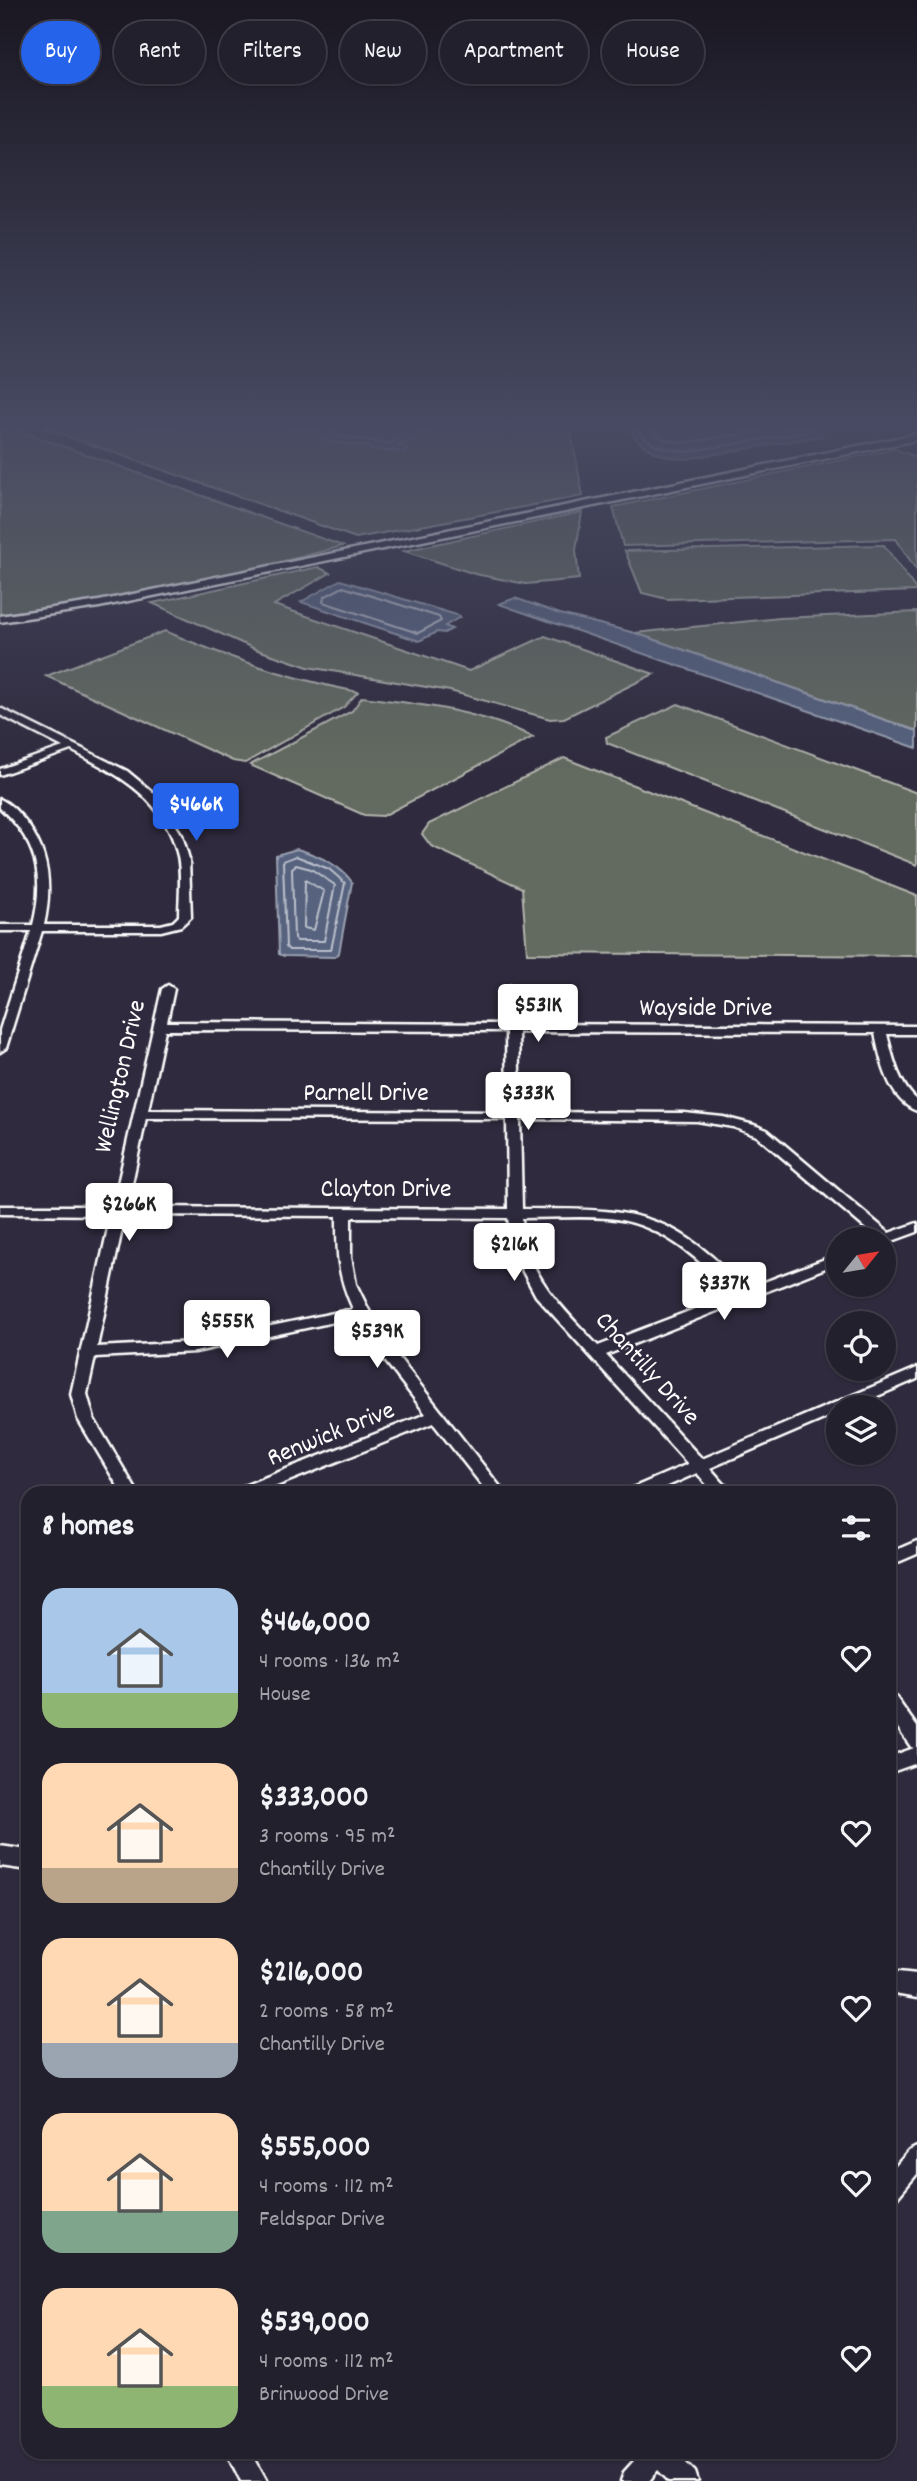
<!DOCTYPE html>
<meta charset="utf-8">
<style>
:root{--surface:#23202e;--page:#2f2d3a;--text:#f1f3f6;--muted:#a3a3aa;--line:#403e4a;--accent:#2563eb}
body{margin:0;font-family:Dekko,sans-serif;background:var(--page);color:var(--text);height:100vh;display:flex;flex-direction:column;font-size:26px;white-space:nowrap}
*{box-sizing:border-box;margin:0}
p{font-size:23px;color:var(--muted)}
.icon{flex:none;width:38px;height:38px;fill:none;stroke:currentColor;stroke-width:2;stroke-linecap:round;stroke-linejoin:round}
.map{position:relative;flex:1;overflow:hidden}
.details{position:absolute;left:21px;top:1486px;width:875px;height:973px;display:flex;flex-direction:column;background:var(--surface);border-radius:21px;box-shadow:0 2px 5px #0004,0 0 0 2px var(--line)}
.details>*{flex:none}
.hud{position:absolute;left:21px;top:21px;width:875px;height:63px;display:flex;gap:14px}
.needle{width:46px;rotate:60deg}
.controls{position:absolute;left:826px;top:1227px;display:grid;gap:14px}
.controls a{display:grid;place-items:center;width:70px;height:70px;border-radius:50%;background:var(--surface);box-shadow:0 2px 5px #0004,0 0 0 2px var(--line);font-size:35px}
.price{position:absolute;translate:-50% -60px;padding:0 16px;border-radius:7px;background:#fff;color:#222;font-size:23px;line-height:46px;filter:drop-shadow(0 2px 4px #0008)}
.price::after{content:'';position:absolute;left:50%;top:42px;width:21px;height:16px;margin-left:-10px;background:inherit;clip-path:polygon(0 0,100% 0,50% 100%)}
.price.on{background:var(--accent);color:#fff}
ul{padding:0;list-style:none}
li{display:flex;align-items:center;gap:21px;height:175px;padding:0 21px}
li span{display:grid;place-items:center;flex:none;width:196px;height:140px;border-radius:21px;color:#555}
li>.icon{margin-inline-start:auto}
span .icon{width:84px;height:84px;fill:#fffc;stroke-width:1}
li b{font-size:30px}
h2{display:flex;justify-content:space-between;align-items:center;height:84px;padding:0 21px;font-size:30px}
.tag{padding:0 24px;border-radius:32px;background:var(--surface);box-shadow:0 2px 5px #0004,0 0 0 2px var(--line);font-size:24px;line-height:63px}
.tag.on{background:var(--accent);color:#fff}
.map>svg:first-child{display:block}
.green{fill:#646b5e;stroke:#b2b5ae;stroke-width:2}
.water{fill:#56627e;stroke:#9aa1b2;stroke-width:2}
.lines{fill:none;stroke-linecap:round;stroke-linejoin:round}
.shore{stroke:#bbc0cb;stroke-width:2}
.minor-casing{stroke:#fff;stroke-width:5}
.tertiary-casing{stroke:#fff;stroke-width:5}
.minor{fill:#2f2a3d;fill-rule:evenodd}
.tertiary{fill:#2f2a3d;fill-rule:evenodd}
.labels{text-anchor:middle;stroke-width:5;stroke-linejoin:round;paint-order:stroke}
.street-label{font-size:26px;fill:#fff;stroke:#2f2a3d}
</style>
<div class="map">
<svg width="917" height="2481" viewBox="0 0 917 2481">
<rect width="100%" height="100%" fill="#2f2a3d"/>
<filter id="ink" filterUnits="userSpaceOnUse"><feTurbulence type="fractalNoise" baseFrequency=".0143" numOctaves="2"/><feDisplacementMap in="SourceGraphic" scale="14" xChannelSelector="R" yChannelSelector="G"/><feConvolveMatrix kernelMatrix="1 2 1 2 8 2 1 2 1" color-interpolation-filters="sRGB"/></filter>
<g filter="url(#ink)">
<path class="green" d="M0,427h9l334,119c-110,29 -230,55 -343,68z
M41,427h529l13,69 -227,42z
M896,449l21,9v113l-21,-32 -273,7 -10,-39z
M582,512l-6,38 3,29 -53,5 -51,-10 -71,-23z
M884,545l33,46 -250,8 -25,-6 -17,-42z
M318,567l12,6 -56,32 195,66 76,-35 109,38 -90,44 -14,1 -100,-28 -142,-24 -53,-18 -103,-46z
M917,612v119l-282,-98 145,-15z
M165,631c63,27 125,48 193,61l-14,15 -99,56 -12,-2 -187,-85z
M362,697c58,7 118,14 171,40l-150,79 -19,-1 -114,-50 102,-54z
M678,704l239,89v72l-310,-122 -1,-6z
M564,758l353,138v60l-390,-3 -5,-65 -91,-42 -9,-12 7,-10z"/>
<path class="water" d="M284,427h167l-44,9 8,3 -16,6 8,3 -3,4 -33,-2 -1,-3c-16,-4 -32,-2 -47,-7l-1,-8z
M629,427h182l12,9 -137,23c-23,-1 -48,-10 -57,-32z
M340,580l120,36v1l-15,9 7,3 -8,4 -7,-1 -18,9 -118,-39z
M515,598l45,16 75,19 282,98v17l-418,-144z
M297,849c21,6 42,15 55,33l-13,71 -5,4 -50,-1 -5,-2 -3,-99z"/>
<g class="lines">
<path class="shore" d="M327,427l6,8 57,9 18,-14 11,-3
M636,427l9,11 12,8 28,6 122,-20 2,-5
M646,427l18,12 20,4 98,-16
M343,587l96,30 2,4 -23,12 -95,-31 1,-5z
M296,856l33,13 16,14 -14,67h-42l-3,-3 -3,-86z
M296,865l15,4 24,16 -11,56h-27l-3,-3 -2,-70z
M305,880l19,11 -10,39 -10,-2z"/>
<defs>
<path id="minor" d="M0,708l127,63 29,24 26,40 7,24 2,58 -10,9 -20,5h-119l-36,117 -6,4v-22l31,-99h-31v-6h33c12,-49 4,-84 -33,-117v-9c11,5 21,16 28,26 22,30 24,64 16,100h117l12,-3 6,-6c0,-19 3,-41 -1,-60 -13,-58 -59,-81 -107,-106l-71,25v-6l63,-22 -63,-32z
M168,985l6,4 -7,33 339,2 -1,-35 6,-4 6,4 1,35 399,2v8h-30c6,24 11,49 30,66v11c-28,-10 -37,-52 -42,-78l-357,-1 2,80 164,1 39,4 31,8 13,5 122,103 28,-10v9l-33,12v-5h-6l-121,-103 -24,-9 -36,-6 -177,-2 2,90c57,1 117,-5 167,30 21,14 39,32 57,50l92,-35v9l-232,92 96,104 215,-91v11l-65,28h-14v6l-128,55 22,25h-18l-17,-20 -45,20h-24l2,-4 58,-25 -152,-168 -22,-41 -6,-37 -157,-1v40l5,27 25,51 124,158h-17l-55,-70 -174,70h-25l2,-4 190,-75 -57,-74 -12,-23 -162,35 -100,5 -8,37 7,25 44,74h-16l-44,-74 -7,-25 40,-179 -111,-1v-8h113l49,-217zM165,1030l341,1 1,81 -359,-2zM146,1118l361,1 1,90 -381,-2zM125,1215l212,1c0,38 0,58 16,93l-158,33 -98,5zM522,1218c28,0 58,-2 86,0 53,5 90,40 126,76l-136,52c-34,-37 -75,-73 -76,-128z
M917,1541v13l-28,12v-13z
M889,1694l6,2 22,31v36l-28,10v-16l25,-9 -3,-1 -22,-32z
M917,2147v27l-20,24 -8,3v-27l20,-23z
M226,2452h25l16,29h-26z
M642,2452h33l20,20 3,9h-29l-11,-11 -9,11h-28l3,-9z"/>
<path id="tertiary" d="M917,434v6l-818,167 -99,15v-6l99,-15z
M0,1846l28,4v20l-28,-4z
M889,1971l28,3v24l-28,-5z"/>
</defs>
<use href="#minor" class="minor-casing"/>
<use href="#tertiary" class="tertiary-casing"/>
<use href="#minor" class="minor"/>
<use href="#tertiary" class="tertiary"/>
</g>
</g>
<linearGradient id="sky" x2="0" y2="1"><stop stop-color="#1a1722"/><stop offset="0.55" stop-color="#474a62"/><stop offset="1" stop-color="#474a62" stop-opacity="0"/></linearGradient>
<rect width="917" height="774" fill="url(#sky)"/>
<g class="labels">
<g class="street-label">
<text x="706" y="1015">Wayside Drive</text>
<text transform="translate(118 1076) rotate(-77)" y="9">Wellington Drive</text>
<text x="366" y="1100">Parnell Drive</text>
<text x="386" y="1196">Clayton Drive</text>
<text transform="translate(649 1367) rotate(48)" y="9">Chantilly Drive</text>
<text transform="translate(330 1432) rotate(-22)" y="9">Renwick Drive</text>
</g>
</g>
</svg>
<div class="controls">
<a><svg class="needle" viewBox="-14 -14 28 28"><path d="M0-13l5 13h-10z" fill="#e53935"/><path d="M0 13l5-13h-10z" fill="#a3a3aa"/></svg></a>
<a><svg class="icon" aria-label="locate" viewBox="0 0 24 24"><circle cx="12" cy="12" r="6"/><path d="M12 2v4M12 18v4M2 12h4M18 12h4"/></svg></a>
<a><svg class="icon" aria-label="layers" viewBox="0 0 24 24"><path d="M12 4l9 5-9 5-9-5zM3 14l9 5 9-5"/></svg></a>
</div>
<b class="price on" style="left:196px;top:843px">$466K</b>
<b class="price" style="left:538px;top:1044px">$531K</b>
<b class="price" style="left:528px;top:1132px">$333K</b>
<b class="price" style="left:129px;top:1243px">$266K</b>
<b class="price" style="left:514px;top:1283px">$216K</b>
<b class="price" style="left:724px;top:1322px">$337K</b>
<b class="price" style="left:227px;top:1360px">$555K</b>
<b class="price" style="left:377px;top:1370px">$539K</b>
<div class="hud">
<a class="tag on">Buy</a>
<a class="tag">Rent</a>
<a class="tag">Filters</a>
<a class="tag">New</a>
<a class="tag">Apartment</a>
<a class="tag">House</a>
</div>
<section class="details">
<h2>8 homes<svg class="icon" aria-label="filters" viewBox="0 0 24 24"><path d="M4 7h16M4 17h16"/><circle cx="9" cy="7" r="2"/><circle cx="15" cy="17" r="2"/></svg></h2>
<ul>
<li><span style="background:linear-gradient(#a9c7e8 75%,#8fb573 0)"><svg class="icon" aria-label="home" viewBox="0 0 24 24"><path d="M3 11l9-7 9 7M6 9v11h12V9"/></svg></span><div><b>$466,000</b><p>4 rooms · 136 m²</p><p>House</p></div><svg class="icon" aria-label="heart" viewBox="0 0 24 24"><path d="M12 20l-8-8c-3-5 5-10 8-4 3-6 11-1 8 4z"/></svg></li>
<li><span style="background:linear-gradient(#ffd9b3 75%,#b9a48a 0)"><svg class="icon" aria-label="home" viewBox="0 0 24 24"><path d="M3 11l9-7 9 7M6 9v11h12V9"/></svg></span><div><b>$333,000</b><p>3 rooms · 95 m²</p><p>Chantilly Drive</p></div><svg class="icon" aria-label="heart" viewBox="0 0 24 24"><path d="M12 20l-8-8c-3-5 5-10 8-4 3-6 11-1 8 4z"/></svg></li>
<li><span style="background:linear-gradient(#ffd9b3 75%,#9aa5b1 0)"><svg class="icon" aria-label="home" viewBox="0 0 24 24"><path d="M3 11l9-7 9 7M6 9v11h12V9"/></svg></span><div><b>$216,000</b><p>2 rooms · 58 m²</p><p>Chantilly Drive</p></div><svg class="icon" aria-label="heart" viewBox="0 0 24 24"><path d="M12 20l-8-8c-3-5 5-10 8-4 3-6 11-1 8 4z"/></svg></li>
<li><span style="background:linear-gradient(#ffd9b3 70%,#7fa58c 0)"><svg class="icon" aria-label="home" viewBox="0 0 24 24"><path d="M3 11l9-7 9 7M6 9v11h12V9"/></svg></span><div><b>$555,000</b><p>4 rooms · 112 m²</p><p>Feldspar Drive</p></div><svg class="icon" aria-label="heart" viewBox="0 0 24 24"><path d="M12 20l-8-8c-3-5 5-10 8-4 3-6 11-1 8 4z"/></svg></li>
<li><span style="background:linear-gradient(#ffd9b3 70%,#8fb573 0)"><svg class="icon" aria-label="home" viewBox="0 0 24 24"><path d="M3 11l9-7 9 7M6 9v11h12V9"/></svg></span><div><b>$539,000</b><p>4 rooms · 112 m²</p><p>Brinwood Drive</p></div><svg class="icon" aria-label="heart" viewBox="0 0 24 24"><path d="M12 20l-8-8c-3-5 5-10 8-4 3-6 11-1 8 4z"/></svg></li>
</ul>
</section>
</div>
